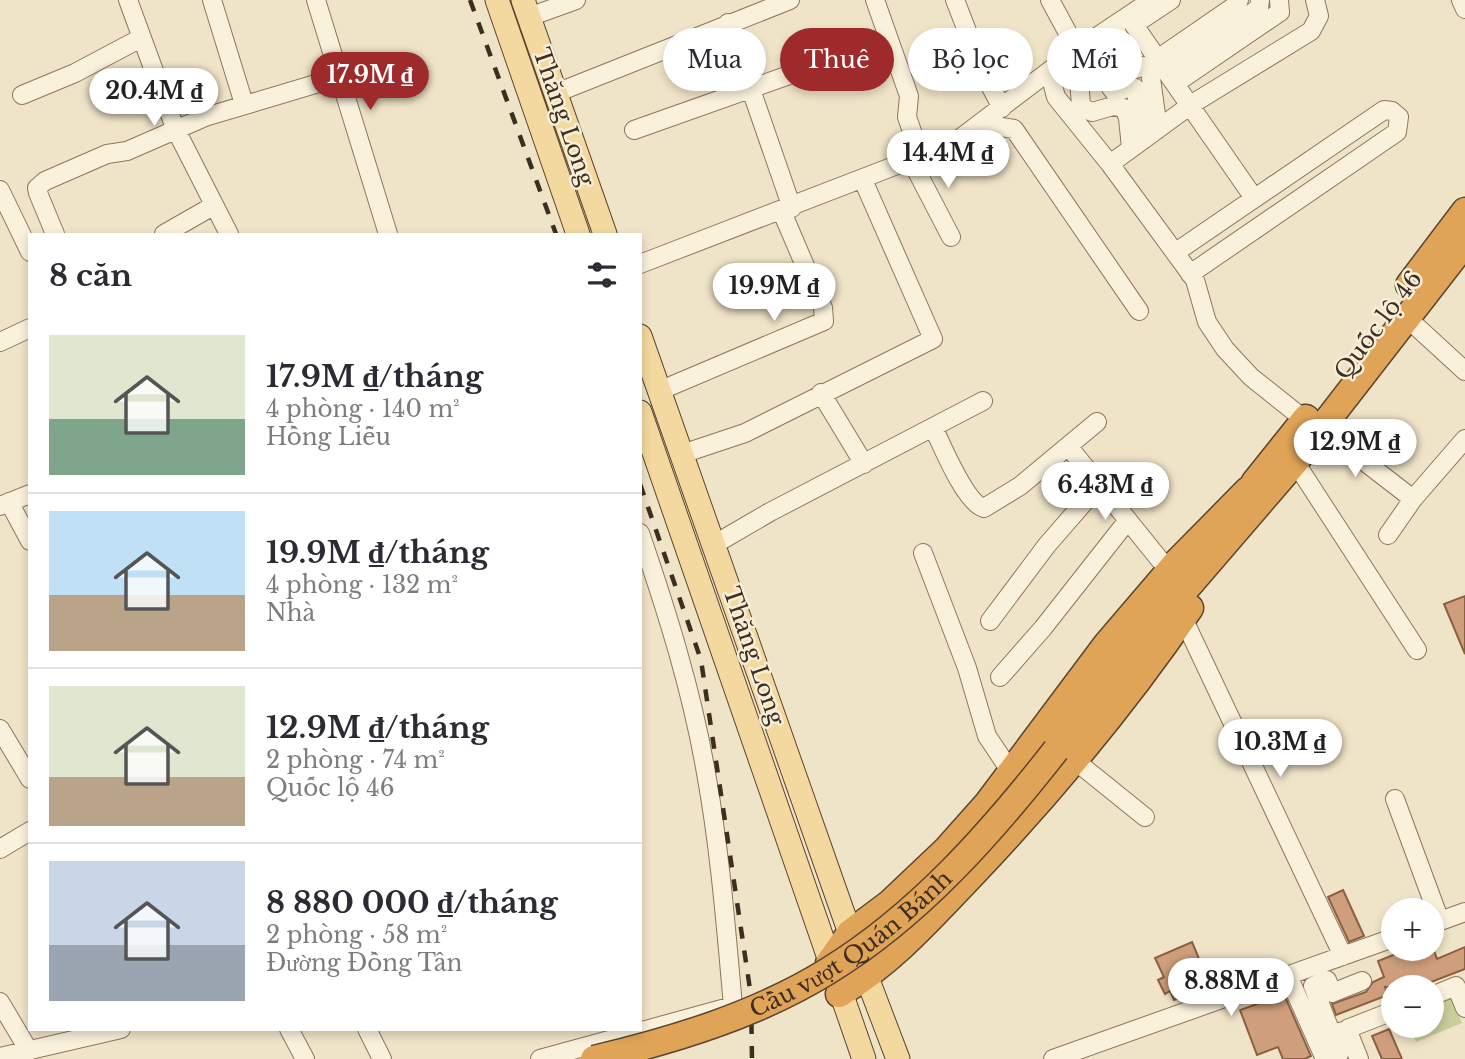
<!DOCTYPE html>
<html lang="vi">
<meta charset="utf-8">
<style>
:root{--surface:#fff;--page:#f7f7f7;--text:#2b2b33;--muted:#7c7c81;--line:#e1e1e2;--accent:#9e2a2b}
body{margin:0;font-family:"Libre Baskerville",serif;background:var(--page);color:var(--text);height:100vh;display:flex;flex-direction:column;font-size:26px;white-space:nowrap}
*{box-sizing:border-box;margin:0}
p{font-size:23px;color:var(--muted)}
.icon{flex:none;width:38px;height:38px;fill:none;stroke:currentColor;stroke-width:2;stroke-linecap:round;stroke-linejoin:round}
.map{position:relative;flex:1;overflow:hidden}
.side{position:absolute;left:28px;top:233px;width:614px;height:798px;display:flex;flex-direction:column;background:var(--surface);border-radius:0px;box-shadow:0 4px 10px #0003}
.side>*{flex:none}
.guide{position:absolute;left:663px;top:28px;width:665px;height:63px;display:flex;gap:14px}
.tools{position:absolute;left:1381px;top:898px;display:grid;gap:14px}
.tools a{display:grid;place-items:center;width:63px;height:63px;border-radius:50%;background:var(--surface);box-shadow:0 4px 10px #0003;font-size:35px}
.price{position:absolute;translate:-50% -60px;padding:0 16px;border-radius:24px;background:#fff;color:#222;font-size:23px;line-height:46px;filter:drop-shadow(0 2px 4px #0008)}
.price::after{content:'';position:absolute;left:50%;top:42px;width:21px;height:16px;margin-left:-10px;background:inherit;clip-path:polygon(0 0,100% 0,50% 100%)}
.price.selected{background:var(--accent);color:#fff}
ul{padding:0;list-style:none}
li{display:flex;align-items:center;gap:21px;height:175px;padding:0 21px}
li+li{border-top:2px solid var(--line)}
li span{display:grid;place-items:center;flex:none;width:196px;height:140px;border-radius:0px;color:#555}
li>.icon{margin-inline-start:auto}
span .icon{width:84px;height:84px;fill:#fffc;stroke-width:1}
li b{font-size:30px}
h2{display:flex;justify-content:space-between;align-items:center;height:84px;padding:0 21px;font-size:30px}
.chip{padding:0 24px;border-radius:32px;background:var(--surface);box-shadow:0 4px 10px #0003;font-size:24px;line-height:63px}
.chip.selected{background:var(--accent);color:#fff}
.map>svg:first-child{display:block}
.green{fill:#c9cf9b}
.building{fill:#cf9f7d;stroke:#8d5f41;stroke-width:2}
.lines{fill:none;stroke-linecap:round;stroke-linejoin:round}
.minor-casing{stroke:#8d765c;stroke-width:20}
.major-casing{stroke:#5b4430;stroke-width:25}
.highway-casing{stroke:#5b4430;stroke-width:29}
.minor{stroke:#faf1dc;stroke-width:18}
.major{stroke:#f3d9a0;stroke-width:23}
.highway{stroke:#e0a458;stroke-width:26}
.rail{stroke:#3d2e20;stroke-width:4.5;stroke-dasharray:12 12;stroke-linecap:butt}
.highway-bridge-casing{stroke:#5b4430;stroke-width:29;stroke-linecap:butt}
.highway-bridge{stroke:#e0a458;stroke-width:26}
.labels{text-anchor:middle;stroke-width:5;stroke-linejoin:round;paint-order:stroke}
.street-label{font-size:23px;fill:#3d2e20;stroke:#f7eed8}
</style>
<div class="map">
<svg width="1465" height="1059" viewBox="0 0 1465 1059">
<rect width="100%" height="100%" fill="#f0e4c8"/>
<path class="green" d="M1451,996l11,27 -46,19 -7,-16h23v-22z"/>
<path class="building" d="M1465,596v58l-21,-50z
M1343,890l21,46 -15,6 -21,-45z
M1192,942l20,48 -13,5 -2,-5 -23,10 -4,-9 -5,3 -7,-14 6,-3 -9,-19z
M1465,947v22l-47,18h-33l3,8 -52,20 -4,-11 34,-12 7,-10 11,-5 -6,-16 33,-13h22l4,11z
M1282,990l29,66 -6,3h-22l-5,-12 -21,8 -17,-45 20,-7 -2,-5z
M1389,1029l13,30h-20l-10,-23z"/>
<g class="lines">
<defs>
<path id="minor" d="M128,0l47,128 54,106
M212,0l32,104
M316,0l72,234
M875,0l34,96 -2,21 14,40
M955,0l28,72 19,36
M1050,0l27,50
M1461,0l4,9
M529,17l47,-17
M1144,18l27,-18
M728,23l64,185
M1134,25l120,173
M1118,35l5,34 7,2 14,-5 6,5 8,58
M1105,44l6,44 4,5 14,-6 6,1 9,51
M1159,58l77,-53 3,-5
M1078,62l3,45 11,5 21,-6 11,2 4,10 3,30
M1068,68l-16,14 4,15 54,67
M1167,70l92,-62 1,-8
M1176,83l104,-71 -1,-12
M556,93l234,-93
M22,95l53,-22 66,-35
M978,128l10,-3 26,4 125,182
M634,130l254,-90
M911,160l40,77
M0,190l30,62
M55,234l-17,-41 -1,-5 8,-7 62,-27 20,-3 78,-34 134,-40
M164,234l49,-28
M1176,252l208,-142 8,1 7,6 -2,15 -207,142
M640,264l314,-121 123,-93 75,-50
M1406,317l59,54
M0,342l30,-14
M659,391l165,-70 -1,-13 -41,-96
M821,393l43,71
M1305,420l-54,-43 -26,-28 -18,-27 -12,-42 -85,-116 82,-60 119,-73 8,-15 -4,-16
M933,427c9,18 32,76 51,81l36,-22 77,-64
M1321,428l92,71
M1068,446l92,114 11,9
M682,454l63,-21 188,-94 -70,-159
M1295,462l122,188
M9,502l21,39
M0,506l30,-12
M1388,535l25,-36 52,-60
M715,544l55,-32 213,-111
M923,553l44,115 20,68 24,36
M1183,618l160,338
M990,621l57,-76 54,-62
M1000,677l43,-49 85,-108
M0,729l30,50
M1073,759l72,58
M1395,799l45,122
M0,849l30,-18
M1432,924l33,-12
M1289,978l36,81
M1432,996l24,-10 9,22
M0,1002l29,49
M289,1029l16,30
M367,1029l15,30
M1332,1035l-19,-49 14,-6 5,13 30,-12
M1339,1054l-7,-19 11,-4
M0,1057l121,-28
M540,1059l193,-53c-7,-78 -13,-156 -27,-233 -14,-82 -39,-161 -66,-240
M1053,1059l340,-121
M1359,1059l-12,-30 46,-18"/>
<path id="major" d="M497,0l81,234
M523,0l82,234
M640,336l210,597 48,126
M640,412l224,647"/>
<path id="highway" d="M1409,285l56,-74
M1254,483l52,-65
M1056,750l85,-109 154,-179 170,-219
M829,963l21,-30 40,-30 57,-54 40,-45 119,-159 71,-83 71,-72
M839,994c52,-31 90,-74 131,-117 79,-83 155,-174 220,-269"/>
</defs>
<use href="#minor" class="minor-casing"/>
<use href="#major" class="major-casing"/>
<use href="#highway" class="highway-casing"/>
<use href="#minor" class="minor"/>
<use href="#major" class="major"/>
<use href="#highway" class="highway"/>
<path class="rail" d="M470,0l86,234
M640,484l61,176 50,336 1,63"/>
<defs>
<g id="highway-bridge">
<path id="s1" d="M594,1059c80,-19 163,-44 234,-88 91,-56 163,-138 228,-221"/>
</g>
</defs>
<use href="#highway-bridge" class="highway-bridge-casing"/>
<use href="#highway-bridge" class="highway-bridge"/>
</g>
<g class="labels">
<g class="street-label">
<text transform="translate(564 117) rotate(71)" y="8">Thăng Long</text>
<text transform="translate(1378 325) rotate(-53)" y="8">Quốc lộ 46</text>
<text transform="translate(754 656) rotate(71)" y="8">Thăng Long</text>
<text dy="8" stroke="none"><textPath href="#s1" startOffset="285">Cầu vượt Quán Bánh</textPath></text>
</g>
</g>
</svg>
<div class="tools">
<a>+</a>
<a>−</a>
</div>
<b class="price selected" style="left:370px;top:112px">17.9M ₫</b>
<b class="price" style="left:154px;top:128px">20.4M ₫</b>
<b class="price" style="left:948px;top:190px">14.4M ₫</b>
<b class="price" style="left:774px;top:323px">19.9M ₫</b>
<b class="price" style="left:1355px;top:479px">12.9M ₫</b>
<b class="price" style="left:1105px;top:522px">6.43M ₫</b>
<b class="price" style="left:1280px;top:779px">10.3M ₫</b>
<b class="price" style="left:1231px;top:1018px">8.88M ₫</b>
<div class="guide">
<a class="chip">Mua</a>
<a class="chip selected">Thuê</a>
<a class="chip">Bộ lọc</a>
<a class="chip">Mới</a>
</div>
<section class="side">
<h2>8 căn<svg class="icon" aria-label="filters" viewBox="0 0 24 24"><path d="M4 7h16M4 17h16"/><circle cx="9" cy="7" r="2"/><circle cx="15" cy="17" r="2"/></svg></h2>
<ul>
<li><span style="background:linear-gradient(#dfe7d0 60%,#7fa58c 0)"><svg class="icon" aria-label="home" viewBox="0 0 24 24"><path d="M3 11l9-7 9 7M6 9v11h12V9"/></svg></span><div><b>17.9M ₫/tháng</b><p>4 phòng · 140 m²</p><p>Hồng Liễu</p></div></li>
<li><span style="background:linear-gradient(#bfe0f5 60%,#b9a48a 0)"><svg class="icon" aria-label="home" viewBox="0 0 24 24"><path d="M3 11l9-7 9 7M6 9v11h12V9"/></svg></span><div><b>19.9M ₫/tháng</b><p>4 phòng · 132 m²</p><p>Nhà</p></div></li>
<li><span style="background:linear-gradient(#dfe7d0 65%,#b9a48a 0)"><svg class="icon" aria-label="home" viewBox="0 0 24 24"><path d="M3 11l9-7 9 7M6 9v11h12V9"/></svg></span><div><b>12.9M ₫/tháng</b><p>2 phòng · 74 m²</p><p>Quốc lộ 46</p></div></li>
<li><span style="background:linear-gradient(#c9d6e8 60%,#9aa5b1 0)"><svg class="icon" aria-label="home" viewBox="0 0 24 24"><path d="M3 11l9-7 9 7M6 9v11h12V9"/></svg></span><div><b>8 880 000 ₫/tháng</b><p>2 phòng · 58 m²</p><p>Đường Đồng Tân</p></div></li>
</ul>
</section>
</div>
